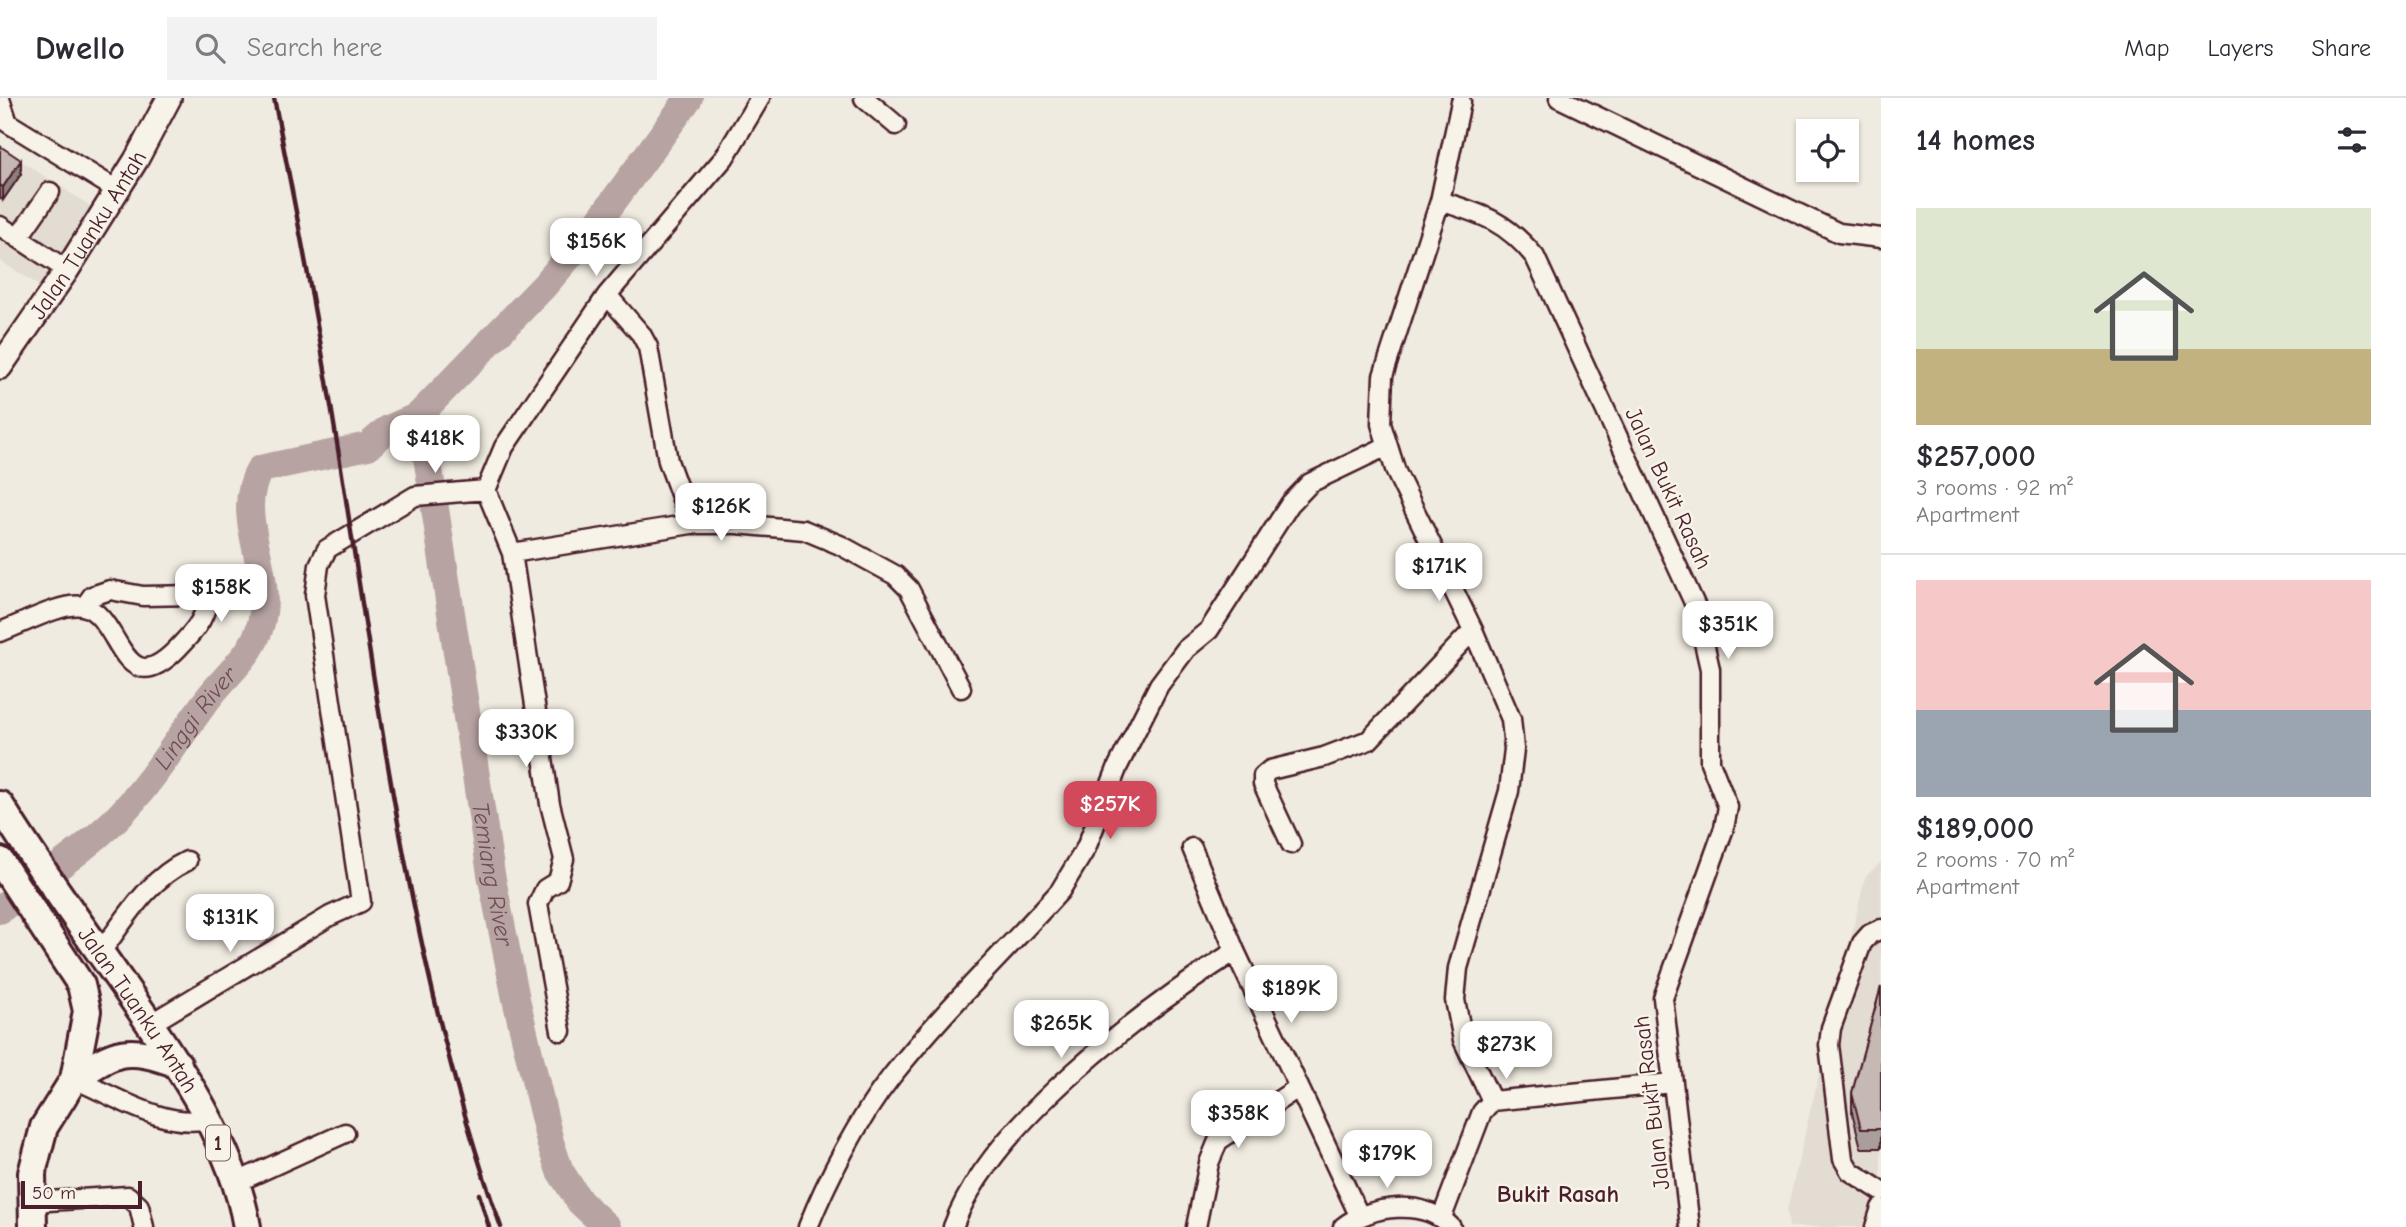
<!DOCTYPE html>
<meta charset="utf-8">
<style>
:root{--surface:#fff;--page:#f2f2f3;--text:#2b2b33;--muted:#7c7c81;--line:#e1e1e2;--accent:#d1495b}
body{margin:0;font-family:"Comic Neue",sans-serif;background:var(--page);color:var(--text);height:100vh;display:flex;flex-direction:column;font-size:26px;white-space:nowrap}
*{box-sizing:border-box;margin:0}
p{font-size:23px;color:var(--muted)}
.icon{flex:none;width:38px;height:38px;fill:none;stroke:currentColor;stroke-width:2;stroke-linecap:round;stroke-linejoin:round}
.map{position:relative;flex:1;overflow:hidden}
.sheet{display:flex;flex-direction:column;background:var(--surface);width:525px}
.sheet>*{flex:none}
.fabs{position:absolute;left:1796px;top:21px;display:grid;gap:14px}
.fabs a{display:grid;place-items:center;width:63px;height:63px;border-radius:0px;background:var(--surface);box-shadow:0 2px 5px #0004;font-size:35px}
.scale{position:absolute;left:21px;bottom:18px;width:121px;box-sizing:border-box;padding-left:7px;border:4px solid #4a1f2b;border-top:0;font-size:19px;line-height:24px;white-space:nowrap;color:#4a1f2b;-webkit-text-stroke:5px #f7f3e8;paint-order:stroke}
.price{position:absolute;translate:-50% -60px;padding:0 16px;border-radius:14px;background:#fff;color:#222;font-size:23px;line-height:46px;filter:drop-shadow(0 2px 4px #0008)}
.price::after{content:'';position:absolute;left:50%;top:42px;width:21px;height:16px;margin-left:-10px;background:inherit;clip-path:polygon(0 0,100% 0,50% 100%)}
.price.on{background:var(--accent);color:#fff}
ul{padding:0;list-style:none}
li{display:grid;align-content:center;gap:14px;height:371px;padding:0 35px}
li+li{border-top:2px solid var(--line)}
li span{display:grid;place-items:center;height:217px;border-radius:0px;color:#555}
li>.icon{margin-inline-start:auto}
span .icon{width:126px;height:126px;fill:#fffc;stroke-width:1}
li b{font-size:30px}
h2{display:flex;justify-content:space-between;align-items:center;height:84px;padding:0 35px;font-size:30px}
header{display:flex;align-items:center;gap:42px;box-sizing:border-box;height:98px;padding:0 35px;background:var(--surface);border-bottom:2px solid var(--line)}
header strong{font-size:33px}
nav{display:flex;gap:38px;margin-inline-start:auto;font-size:24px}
.search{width:490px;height:63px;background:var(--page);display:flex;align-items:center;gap:18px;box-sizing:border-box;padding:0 24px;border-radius:0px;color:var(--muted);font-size:26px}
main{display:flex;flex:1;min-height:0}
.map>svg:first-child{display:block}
.built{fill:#e3dcd2}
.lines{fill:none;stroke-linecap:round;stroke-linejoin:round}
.river{stroke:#b7a4a2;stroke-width:28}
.minor-casing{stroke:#4a1f2b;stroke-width:23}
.major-casing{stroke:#4a1f2b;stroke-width:28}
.highway-casing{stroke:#4a1f2b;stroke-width:32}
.minor{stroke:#f7f3e8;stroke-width:18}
.major{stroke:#f7f3e8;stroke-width:23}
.highway{stroke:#f7f3e8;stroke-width:26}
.rail{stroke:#4a1f2b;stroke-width:4.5}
.wall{fill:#aa9e9a;stroke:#4a1f2b;stroke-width:2}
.shaded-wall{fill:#8b817d;stroke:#4a1f2b;stroke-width:2}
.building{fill:#c6b8b3;stroke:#4a1f2b;stroke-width:2}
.labels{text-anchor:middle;stroke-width:5;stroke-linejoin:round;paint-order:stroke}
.shield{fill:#f7f3e8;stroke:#7e5f64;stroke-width:2}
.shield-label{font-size:21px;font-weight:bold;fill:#4a1f2b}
.street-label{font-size:23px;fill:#4a1f2b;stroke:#f7f3e8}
.water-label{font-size:24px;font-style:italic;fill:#704e55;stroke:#f7f3e8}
.neighbourhood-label{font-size:24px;font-weight:bold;fill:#4a1f2b;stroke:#f7f3e8}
</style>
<header>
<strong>Dwello</strong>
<div class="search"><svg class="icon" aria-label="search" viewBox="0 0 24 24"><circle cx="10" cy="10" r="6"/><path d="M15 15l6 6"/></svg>Search here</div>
<nav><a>Map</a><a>Layers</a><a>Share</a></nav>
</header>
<main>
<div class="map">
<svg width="1881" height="1129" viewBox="0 0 1881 1129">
<rect width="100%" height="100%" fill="#f0ebe0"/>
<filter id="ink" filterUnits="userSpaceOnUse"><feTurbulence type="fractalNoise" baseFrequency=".0143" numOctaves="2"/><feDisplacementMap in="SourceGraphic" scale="14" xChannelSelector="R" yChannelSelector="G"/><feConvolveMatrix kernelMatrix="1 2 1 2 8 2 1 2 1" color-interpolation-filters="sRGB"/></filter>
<g filter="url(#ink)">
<path class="built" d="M0,49l92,60 -52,79 -40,-25z
M1881,764v365h-92l-2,-17 78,-333z"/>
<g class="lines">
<g class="river">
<path id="s1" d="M418,318l10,47 63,411 25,125 34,143 10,29 20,31 27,25"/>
<path id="s2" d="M0,812c38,-30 82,-58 117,-92 36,-36 62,-82 93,-122 23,-29 48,-45 53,-83 7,-50 -30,-99 -3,-144l108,-23 20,-17 30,-13 126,-130 52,-61 93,-127"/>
</g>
<defs>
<path id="minor" d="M864,0l32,27
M1559,0l280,135 42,5
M0,1l8,24 109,67
M1461,4l-21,99 -57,175 -2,48 15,48 77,158 38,89 3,30 -5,42 -51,177 -3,32 8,40 29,61
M1440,103c42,13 66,20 95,56l161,350 14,62v93l18,45 -4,21 -61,170 27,229
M0,128l67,44
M18,140l32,-46
M607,197l34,39 7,13 20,114 23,63h46l67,6 36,15 55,30 14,14 52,99
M486,392l26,63 38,251 14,55 -6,22 -13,8 -7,15 23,127
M486,392l18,-43 103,-152 117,-137 36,-60
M512,455l179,-29
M0,534c20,-7 62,-30 82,-26 40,8 38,102 96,42 13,-14 25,-25 29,-45l-10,-8 -54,1 -33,-6 -18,6 -7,10
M1291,746l-28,-60v-8l7,-6 54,-13 45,-17 104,-110
M1192,750l43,103 124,264
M1881,831l-11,5 -8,9 -31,85 -2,17 14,114 7,12 31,20
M100,855c25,-33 48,-74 87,-92
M150,926l180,-108 31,-14 -46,-307 4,-30 8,-16 88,-53 71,-6
M74,981c41,17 90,50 135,40
M235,1085l110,-50
M32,1104l96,-6 11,10 5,21
M1442,1119l40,-105 10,-11 180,-18
M808,1129c19,-48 51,-109 83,-150 52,-66 113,-124 169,-186l26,-43 32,-82 41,-81 27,-36 23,-19 81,-126 20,-21 77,-37
M953,1129c37,-103 191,-217 282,-276
M1196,1129l13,-64 9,-22 81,-54
M1343,1129c27,-22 82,-29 108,0
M1875,1129l6,-19"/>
<g id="major">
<path id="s3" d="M0,269l67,-97 69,-110 33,-62"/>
</g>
<g id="highway">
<path id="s4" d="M0,707c40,65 86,127 130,190 47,68 103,148 117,232"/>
<path d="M0,763l81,124 6,26 -13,68 -30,48 -12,46 1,54"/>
<path d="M74,981c44,-30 53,-33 104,-15"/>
</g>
</defs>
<use href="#minor" class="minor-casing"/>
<use href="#major" class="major-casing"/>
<use href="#highway" class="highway-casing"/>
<use href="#minor" class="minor"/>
<use href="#major" class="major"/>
<use href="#highway" class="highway"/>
<path class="rail" d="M274,0c19,99 39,197 55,296 47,280 76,565 172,833
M479,1096l10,33"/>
</g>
<path class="wall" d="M0,48l21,28 -18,26 -3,-2z
M1881,889v161h-20l-9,-36v-19z"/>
<path class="shaded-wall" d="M21,62v14l-18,26v-13z"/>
<path class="building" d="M0,48l21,14 -18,27 -3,-2z
M1881,889v142h-20l-9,-36z"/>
</g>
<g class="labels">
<rect class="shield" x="206" y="1027.5" width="24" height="35" rx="5"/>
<g class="shield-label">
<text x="218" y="1052">1</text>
</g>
<g class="street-label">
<text dy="8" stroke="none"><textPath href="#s3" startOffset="159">Jalan Tuanku Antah</textPath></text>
<text transform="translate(1669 390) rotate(65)" y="8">Jalan Bukit Rasah</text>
<text dy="8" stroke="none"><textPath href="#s4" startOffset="247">Jalan Tuanku Antah</textPath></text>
<text transform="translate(1651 1005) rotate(-97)" y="8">Jalan Bukit Rasah</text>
</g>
<g class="water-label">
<text dy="8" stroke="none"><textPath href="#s2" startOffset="276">Linggi River</textPath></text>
<text dy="8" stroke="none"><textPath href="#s1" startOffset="464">Temiang River</textPath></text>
</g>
<g class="neighbourhood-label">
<text x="1558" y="1104">Bukit Rasah</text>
</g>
</g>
</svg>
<div class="fabs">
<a><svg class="icon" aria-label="locate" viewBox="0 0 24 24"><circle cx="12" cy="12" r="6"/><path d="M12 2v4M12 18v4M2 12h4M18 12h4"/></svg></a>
</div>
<div class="scale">50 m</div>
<b class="price" style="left:596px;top:180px">$156K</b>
<b class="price" style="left:435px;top:377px">$418K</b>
<b class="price" style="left:721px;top:445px">$126K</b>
<b class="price" style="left:1439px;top:505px">$171K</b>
<b class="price" style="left:221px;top:526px">$158K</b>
<b class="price" style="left:1728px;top:563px">$351K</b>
<b class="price" style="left:526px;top:671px">$330K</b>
<b class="price on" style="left:1110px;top:743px">$257K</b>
<b class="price" style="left:230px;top:856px">$131K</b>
<b class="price" style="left:1291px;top:927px">$189K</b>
<b class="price" style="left:1061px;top:962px">$265K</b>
<b class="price" style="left:1506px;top:983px">$273K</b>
<b class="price" style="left:1238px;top:1052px">$358K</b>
<b class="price" style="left:1387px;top:1092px">$179K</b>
</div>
<section class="sheet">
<h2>14 homes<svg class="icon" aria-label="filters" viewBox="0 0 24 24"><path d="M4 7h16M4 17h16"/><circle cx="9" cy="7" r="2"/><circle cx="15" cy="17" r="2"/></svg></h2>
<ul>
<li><span style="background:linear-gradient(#dfe7d0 65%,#c2b280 0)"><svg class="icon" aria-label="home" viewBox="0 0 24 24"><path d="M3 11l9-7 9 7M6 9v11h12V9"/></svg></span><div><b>$257,000</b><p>3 rooms · 92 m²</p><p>Apartment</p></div></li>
<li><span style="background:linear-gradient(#f6c9c9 60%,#9aa5b1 0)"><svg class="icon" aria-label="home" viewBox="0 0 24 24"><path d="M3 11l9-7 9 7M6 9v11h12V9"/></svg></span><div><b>$189,000</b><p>2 rooms · 70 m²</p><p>Apartment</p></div></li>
</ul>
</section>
</main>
